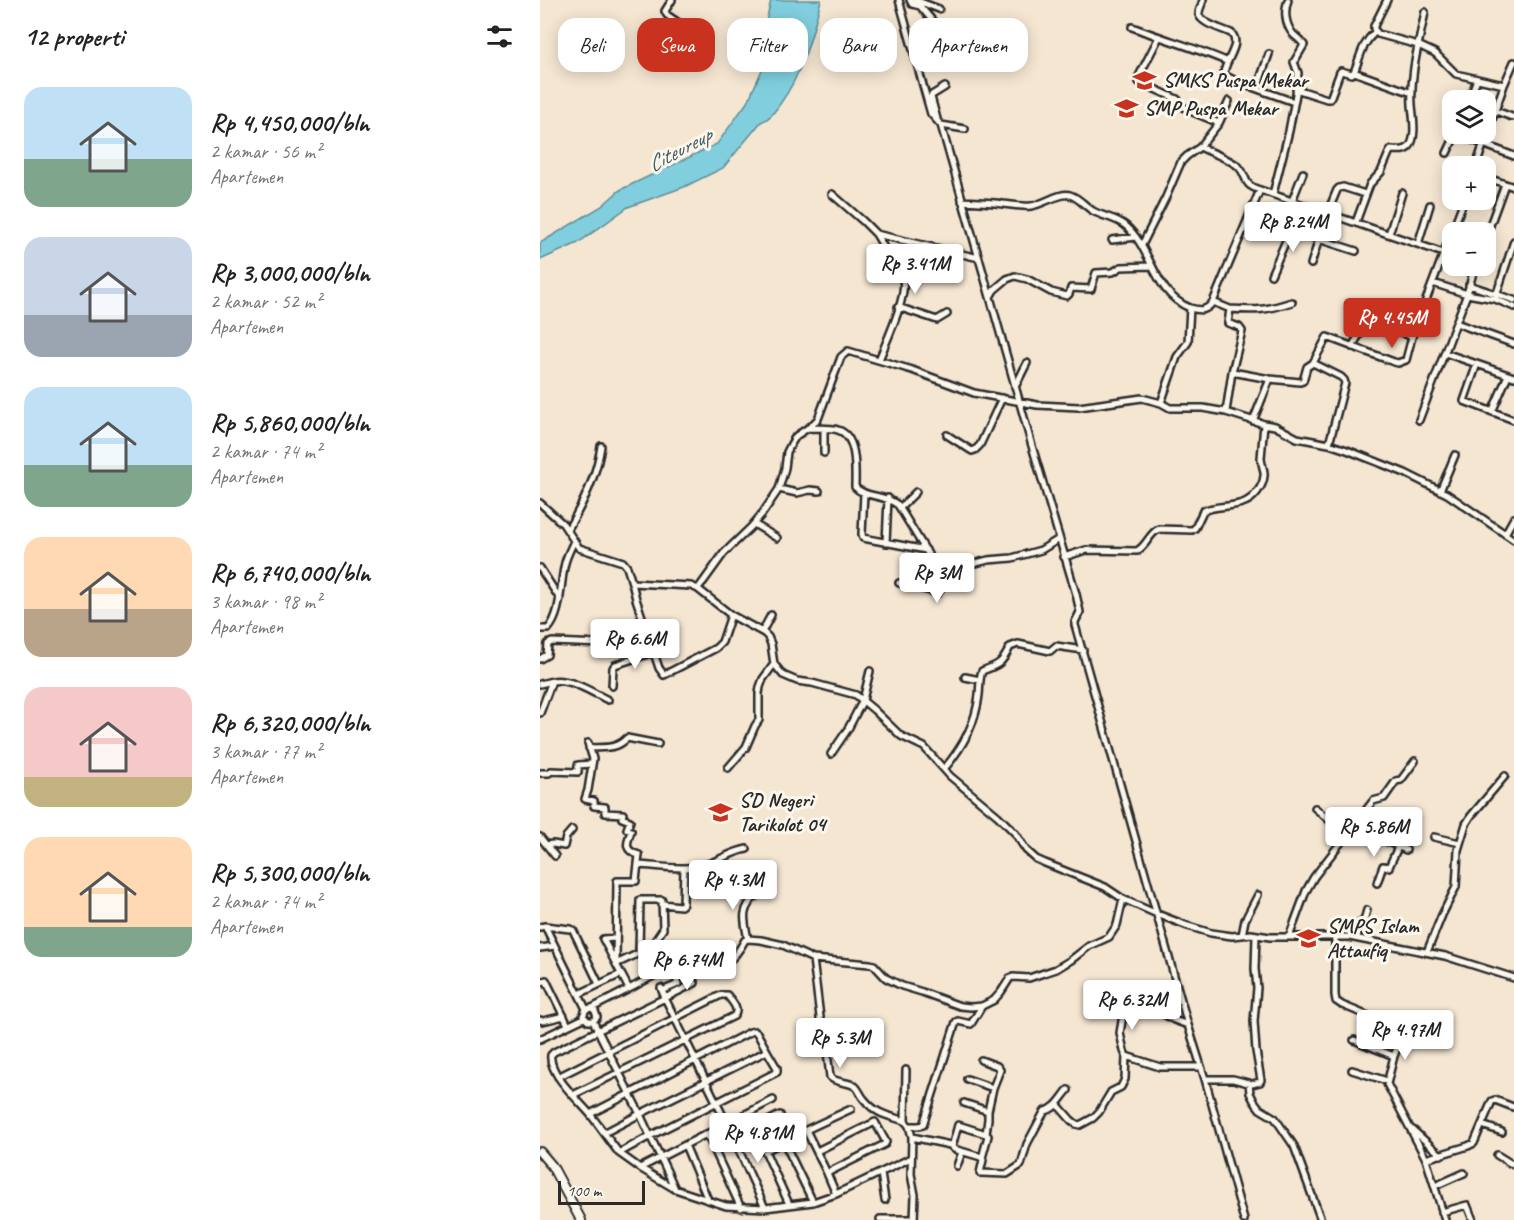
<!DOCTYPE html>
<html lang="id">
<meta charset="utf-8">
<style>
:root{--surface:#fff;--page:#f6f6f6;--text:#222;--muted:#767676;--accent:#c8321e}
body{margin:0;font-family:Caveat,sans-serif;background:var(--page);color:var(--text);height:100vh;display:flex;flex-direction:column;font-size:22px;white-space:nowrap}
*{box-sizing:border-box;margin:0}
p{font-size:20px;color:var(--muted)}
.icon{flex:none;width:33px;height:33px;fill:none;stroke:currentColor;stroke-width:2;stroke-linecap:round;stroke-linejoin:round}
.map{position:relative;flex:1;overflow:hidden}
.sheet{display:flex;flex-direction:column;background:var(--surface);width:540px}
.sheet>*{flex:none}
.hud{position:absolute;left:18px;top:18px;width:570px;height:54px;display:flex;gap:12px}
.buttons{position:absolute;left:902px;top:90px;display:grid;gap:12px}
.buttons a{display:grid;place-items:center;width:54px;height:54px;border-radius:12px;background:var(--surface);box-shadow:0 3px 15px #0003;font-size:30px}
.scale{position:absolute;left:18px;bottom:15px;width:87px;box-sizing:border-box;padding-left:6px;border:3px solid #2b2b2b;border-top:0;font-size:16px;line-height:21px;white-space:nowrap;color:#2b2b2b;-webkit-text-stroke:4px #fbf7ec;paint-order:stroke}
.price{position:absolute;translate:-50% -51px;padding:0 14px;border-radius:6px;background:#fff;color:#222;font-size:20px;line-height:39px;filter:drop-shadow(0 2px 3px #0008)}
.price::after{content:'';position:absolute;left:50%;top:36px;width:18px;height:14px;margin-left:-9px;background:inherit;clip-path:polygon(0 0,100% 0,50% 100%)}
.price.on{background:var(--accent);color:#fff}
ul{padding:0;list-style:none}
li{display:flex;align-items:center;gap:18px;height:150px;padding:0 24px}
li span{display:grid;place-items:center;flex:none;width:168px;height:120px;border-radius:18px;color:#555}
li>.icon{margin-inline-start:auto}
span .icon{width:72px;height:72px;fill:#fffc;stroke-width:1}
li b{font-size:26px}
h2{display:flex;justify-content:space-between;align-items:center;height:72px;padding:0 24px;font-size:26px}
.chip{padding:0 21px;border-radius:18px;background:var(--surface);box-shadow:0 3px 15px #0003;font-size:21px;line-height:54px}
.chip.on{background:var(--accent);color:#fff}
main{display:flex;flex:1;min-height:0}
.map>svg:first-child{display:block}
.water{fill:#81cfde;stroke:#5f8d96;stroke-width:1.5}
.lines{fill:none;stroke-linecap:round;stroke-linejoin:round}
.street-casing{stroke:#2b2b2b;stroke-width:10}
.secondary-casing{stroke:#2b2b2b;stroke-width:12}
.street{stroke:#fbf7ec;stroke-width:5}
.secondary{stroke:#fbf7ec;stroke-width:8}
.labels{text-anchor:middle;stroke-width:6;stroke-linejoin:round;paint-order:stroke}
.poi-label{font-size:21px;font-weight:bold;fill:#2b2b2b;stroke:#fbf7ec;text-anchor:start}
.water-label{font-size:22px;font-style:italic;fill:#455c61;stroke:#fbf7ec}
</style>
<main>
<section class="sheet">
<h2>12 properti<svg class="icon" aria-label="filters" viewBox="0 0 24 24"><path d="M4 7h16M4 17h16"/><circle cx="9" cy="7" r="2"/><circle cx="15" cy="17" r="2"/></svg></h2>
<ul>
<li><span style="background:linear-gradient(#bfe0f5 60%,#7fa58c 0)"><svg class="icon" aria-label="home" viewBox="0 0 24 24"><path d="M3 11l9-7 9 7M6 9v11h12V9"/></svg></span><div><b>Rp 4,450,000/bln</b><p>2 kamar · 56 m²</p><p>Apartemen</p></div></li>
<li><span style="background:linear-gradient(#c9d6e8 65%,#9aa5b1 0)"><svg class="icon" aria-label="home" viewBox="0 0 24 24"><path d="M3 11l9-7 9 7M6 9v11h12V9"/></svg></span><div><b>Rp 3,000,000/bln</b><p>2 kamar · 52 m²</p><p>Apartemen</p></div></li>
<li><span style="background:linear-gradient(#bfe0f5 65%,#7fa58c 0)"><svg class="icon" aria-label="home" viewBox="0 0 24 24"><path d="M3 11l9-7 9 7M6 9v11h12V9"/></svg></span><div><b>Rp 5,860,000/bln</b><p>2 kamar · 74 m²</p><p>Apartemen</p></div></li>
<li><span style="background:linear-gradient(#ffd9b3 60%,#b9a48a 0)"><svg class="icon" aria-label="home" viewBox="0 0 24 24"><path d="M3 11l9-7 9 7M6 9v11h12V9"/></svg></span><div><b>Rp 6,740,000/bln</b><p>3 kamar · 98 m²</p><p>Apartemen</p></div></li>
<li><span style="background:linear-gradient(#f6c9c9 75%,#c2b280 0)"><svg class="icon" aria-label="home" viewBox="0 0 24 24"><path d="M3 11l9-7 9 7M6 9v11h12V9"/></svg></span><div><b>Rp 6,320,000/bln</b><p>3 kamar · 77 m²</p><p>Apartemen</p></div></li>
<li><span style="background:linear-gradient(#ffd9b3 75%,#7fa58c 0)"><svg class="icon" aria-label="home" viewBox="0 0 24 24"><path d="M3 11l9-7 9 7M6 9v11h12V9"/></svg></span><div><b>Rp 5,300,000/bln</b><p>2 kamar · 74 m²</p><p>Apartemen</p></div></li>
</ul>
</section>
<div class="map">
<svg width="974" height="1220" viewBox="0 0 974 1220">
<rect width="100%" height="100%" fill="#f5e6d2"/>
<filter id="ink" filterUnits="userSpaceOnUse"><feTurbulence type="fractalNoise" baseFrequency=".0167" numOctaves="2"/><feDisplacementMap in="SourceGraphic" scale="12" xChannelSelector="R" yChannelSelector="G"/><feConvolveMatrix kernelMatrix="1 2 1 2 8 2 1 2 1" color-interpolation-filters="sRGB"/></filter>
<g filter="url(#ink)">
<path class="water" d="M231,0h50c-9,36 -19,74 -41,104 -6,8 -10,15 -19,18l-38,46 -39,19 -56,20 -50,36 -38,17v-17l62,-37 18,-16 97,-46 31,-43 21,-47 1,-12 -6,-12z"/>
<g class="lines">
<defs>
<path id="street" d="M132,0l-7,11 2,4 22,15
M359,0l32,114 10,11 49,172 42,149 44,148 4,18 -5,10v3l113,400 17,54 39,141
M370,0l2,4 8,2 16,19 22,15 3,2 -1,4
M375,0l24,9
M663,0c-1,5 -5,11 -4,15 3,9 24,14 32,18 12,11 -8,29 -7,42l14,7 56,20
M847,0l-13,26v3l4,5 40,11 17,8 21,21 48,11
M592,27c31,12 64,21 94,34
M619,37l-21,41 1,4 38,17 5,7 8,5 29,12
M814,72l58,21
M717,88l12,-34
M756,89l31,10h3l10,-27 1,-1 11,3 2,-2c7,-16 7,-27 21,-40
M929,100l8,-21
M956,111l16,6
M397,119l-6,-22 1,-2 13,-8
M401,125l24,4
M917,134l57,22
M660,147c10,5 32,13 39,20 10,11 2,17 21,23
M907,153l9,-19
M936,166l28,-81 10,-23
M945,177l29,10
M292,194l31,27 13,13 27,46c4,18 -17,62 -24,80
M733,194l16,-63 7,-37 2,-21 -4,-11 10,-17c-3,-5 -7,-7 -11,-11 -8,-10 -9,-23 -5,-34
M422,201c13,1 27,1 41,3 9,1 19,3 28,2 11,-1 29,-14 39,-11 8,2 16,12 23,16 11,6 24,7 33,15 27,24 27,67 64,82
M752,201l11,-28
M816,222l14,-38 11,-12 8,-19 2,-3c6,0 13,2 18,-3 8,-9 4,-30 3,-42 -2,-31 7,-62 13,-93
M336,234l103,24
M849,234l13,-41
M945,239l20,-55
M572,240l24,-3
M878,244l12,-39
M602,245l24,-48 15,-35 6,-6 13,-9 19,-24 10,-22
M771,264l16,-50 10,-24 2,-2 4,-1 22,7
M731,275l17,-39 3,-4h6l59,19
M893,283l34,11 28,5 19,8
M929,285l45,15
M450,297l4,-7 13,-11 8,-3 12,3 24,13 16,4 2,-2 2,-6 20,1 5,-16 17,-1 8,-5 30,-1
M955,299l19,-58
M673,302l17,7 -2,14 11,4 3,4 -10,41 -6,40
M358,307l39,13 10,-6
M690,309c27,2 37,1 62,-7
M916,323l58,21
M812,347c7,-13 13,-24 30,-23l30,13
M905,353l69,24
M773,363l28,14 3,3 1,3 -16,61
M937,364l-13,37 50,19
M692,372l38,7 30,3 3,-1 4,-14 6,-4 14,-26 67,25 4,1 8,-3 6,-23 52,-137
M475,387l12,-24
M621,403l16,-46 11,-15 2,-34c11,3 16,3 23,-6l47,-112 192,66
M952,412l16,-37
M879,420l48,-126 8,-28
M713,421l17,-42
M268,428c9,1 21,-1 30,2 20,6 17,41 17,57 10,11 30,7 43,18l30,49 1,11 7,4h17l35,-9 24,-2 29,-8 18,-11
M284,429v24
M407,435l25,16 3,-1 5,-5 22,-47
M239,489l18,4 13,-3 9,1
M900,491l15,-36
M324,493l-2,41 1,4 63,12
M0,503l23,21 16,24 44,14 4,5 5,16 59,3 7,3 33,26 33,18 4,4 3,7 3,20 9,11 14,6 15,2 44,12 18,15 27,26 23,11 26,29 48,40 17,17 11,17 10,9 9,4 60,24 18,12 34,15 31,12 23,7 21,3 19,-2 19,3h79l96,19 69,22
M360,508l16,-16
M214,524l23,14
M28,529c15,-25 29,-54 33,-83
M965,534l9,-16
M346,543l2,-45
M524,557l22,-7 51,1c10,-5 12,-18 22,-22l33,1 3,-2 8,-17c13,-6 28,-3 42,-9 9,-4 18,-15 19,-26 1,-6 -3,-12 -3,-18 1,-11 2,-23 3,-34
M0,568l20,31
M92,583l4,16 23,69 5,7 52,-27 6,-6 9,-27
M359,583l39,10 2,-3 5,-20
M158,589l26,-36 27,-26 11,-13 17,-25 6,-21 2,-16 4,-8 5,-8 15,-10 7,-7 23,-62 7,-6 64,19 62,23 63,12 42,2 63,-9 19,5 9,5h33l23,4 38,12 11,2 22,12 32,6 18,6 58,23 42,21 67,46
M0,629h8c14,-15 12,-47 17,-66 2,-8 6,-15 9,-22
M222,632l9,-17
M0,659l7,-4 1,-11 4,-2 50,2 46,-11
M425,677l15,3
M12,681c19,-3 39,11 56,19
M0,684l12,-3 -12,32
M72,686l1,-18 2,-3 39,-13
M48,743l5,16 -5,31 -3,9 9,2v5l11,1v6l18,1 -1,4 8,3 -3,8 4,2c-4,12 -8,19 8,24l-3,26h-19l-1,83 13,25 -37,19 -6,1 -3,7 5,5h5l4,-4 -2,-6 -3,-3
M49,748c15,-1 27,2 38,-10l31,6
M291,754l17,-25 15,-29 7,-29
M188,768l18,-21 9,-21 4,-6v-26l1,-7 3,-8 11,-15
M404,769c18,-21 32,-45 35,-74 1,-8 0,-16 3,-24 16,-6 20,-7 28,-24l8,-3 32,7 6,-5 27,4
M0,773h9l2,-2 27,1v-7l14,-1
M775,808l32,27
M813,828l10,3 43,19
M0,837l15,19
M894,837l26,6
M6,845l7,-1 11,2 2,-9 6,-7
M99,865c18,1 39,5 58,2 18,-3 32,-15 50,-18
M837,883l6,-17 6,1 9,-20
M122,904l19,2 2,-2 1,-36
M5,926l41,83
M0,927l5,-1 25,3 3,1 26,54
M702,935l3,-15 13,-25
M749,937l17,-46 8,-14 59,-76 11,-3 12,-17 5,-1 14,-19
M795,937v58l1,6 6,4 58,24 3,4 -9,23 -7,28 39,75 19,61
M76,938l-13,1 13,25 34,-16 13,-19 -1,-29h-22l-1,52
M817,938l3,-15 3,1 4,-14
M208,939c-4,-19 -8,-30 9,-44
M0,948l15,-2
M887,952l15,-37 14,-28 2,-37 8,-26 5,-8 34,-40
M273,959l7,58v25l7,10 3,25c7,7 19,4 26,10 3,3 5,9 8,12 13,16 23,16 41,22l4,5 3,11 -1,37 4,21 -1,25
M0,983l6,-3 22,45
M121,988l4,10 30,-15
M89,989c16,-8 34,-20 51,-25 6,-1 13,0 19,0 27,1 33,0 46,-24l3,-1 13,1 22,5 30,14 57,5 4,1 12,13 16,8 20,6 38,14 11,1 11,-1 12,-6 7,-8 9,-14 3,-1 16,1 27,-9 15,-9 18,-14 20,-9 8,-12 6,-26
M122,991l16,-7 -4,-12
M39,994l42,-20
M608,1005l26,15 14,5
M0,1020l3,1 21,-5
M53,1021l47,93 -36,19
M0,1039l44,-21
M814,1040l40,16
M586,1056l34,11h41
M812,1070l35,11
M18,1077l163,-82h6c5,7 13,14 7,21l-161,79
M427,1079l26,9
M665,1079h28l19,5 8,-2 1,-2 -5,-29 -2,-30 3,-33 -2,-19 1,-34
M709,1083l1,10 4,8 6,8 15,9 19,28 27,74
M424,1103l24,8
M517,1104l14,16 5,4 4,1 13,-7 6,-6 12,-20 10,-5 4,-8 1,-23 -2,-5 -4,-18 4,-24
M50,1114l160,-82 4,-1 3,2 10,18
M206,1115l19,36 24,53
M365,1121l1,-51
M942,1125l20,7
M369,1126h10l4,-1 33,-103 2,-1 13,3 11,-18
M213,1129l27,-14
M266,1130l45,-21
M873,1130l28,25
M167,1134l34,74
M372,1137l38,8 4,4 27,8 2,3 -3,13 27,1 14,-9 6,-21 16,-30 2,-3c11,-2 16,-13 23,-21
M244,1142l29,60
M145,1145l23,55
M412,1147l6,-22 28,9 2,-15v-8l5,-23 7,-18 -3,-4 -16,-6
M225,1151l41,-21 21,43 9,21
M277,1151l58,-29 11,20 -1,2 -58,29
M79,1153c-10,-13 -19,-26 -29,-39 -11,-13 -42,-41 -39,-59l3,-3 111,-54 62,126 38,84
M957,1155l13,8 4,1
M442,1158l6,-22 -2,-2
M886,1159l42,-13 6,-3 18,-42 3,-1 18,7
M417,1166l5,-14
M100,1168l133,-68
M341,1173l4,27
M895,1186l29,-13
M135,1189c-11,-26 -24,-50 -35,-75l127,-63 10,17v4l-2,1 -125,63 -31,17 21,15 35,21 51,17 39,2 48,-6 23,-8 75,-36
M902,1212l25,-7 6,15
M340,1219h34"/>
<path id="secondary" d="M0,1152l12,14 29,54"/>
</defs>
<use href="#street" class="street-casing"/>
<use href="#secondary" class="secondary-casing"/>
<use href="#street" class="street"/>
<use href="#secondary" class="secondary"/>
</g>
</g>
<defs>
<symbol id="school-bare" viewBox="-9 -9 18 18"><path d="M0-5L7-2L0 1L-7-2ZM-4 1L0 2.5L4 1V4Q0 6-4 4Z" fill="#c8321e" stroke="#fbf7ec" stroke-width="2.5" paint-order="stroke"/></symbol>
</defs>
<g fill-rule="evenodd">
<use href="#school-bare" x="588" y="64" width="33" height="33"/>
<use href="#school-bare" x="570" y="92" width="33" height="33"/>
<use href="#school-bare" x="164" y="796" width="33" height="33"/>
<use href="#school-bare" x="752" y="922" width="33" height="33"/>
</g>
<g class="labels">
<g class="poi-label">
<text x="623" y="87">SMKS Puspa Mekar</text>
<text x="604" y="115">SMP Puspa Mekar</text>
<text x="199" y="807">SD Negeri<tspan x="199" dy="24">Tarikolot 04</tspan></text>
<text x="787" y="933">SMPS Islam<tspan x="787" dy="24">Attaufiq</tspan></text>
</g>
<g class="water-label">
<text transform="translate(139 149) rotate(-28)" y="8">Citeureup</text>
</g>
</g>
</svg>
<div class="buttons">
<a><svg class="icon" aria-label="layers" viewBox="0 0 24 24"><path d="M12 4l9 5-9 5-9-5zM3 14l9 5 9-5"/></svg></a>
<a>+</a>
<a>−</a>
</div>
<div class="scale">100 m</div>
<b class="price" style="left:753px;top:253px">Rp 8.24M</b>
<b class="price" style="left:375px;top:295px">Rp 3.41M</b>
<b class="price on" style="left:852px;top:349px">Rp 4.45M</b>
<b class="price" style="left:397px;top:604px">Rp 3M</b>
<b class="price" style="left:95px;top:670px">Rp 6.6M</b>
<b class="price" style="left:834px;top:858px">Rp 5.86M</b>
<b class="price" style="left:193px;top:911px">Rp 4.3M</b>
<b class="price" style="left:147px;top:991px">Rp 6.74M</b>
<b class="price" style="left:592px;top:1031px">Rp 6.32M</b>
<b class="price" style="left:865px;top:1061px">Rp 4.97M</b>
<b class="price" style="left:300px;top:1069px">Rp 5.3M</b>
<b class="price" style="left:218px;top:1164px">Rp 4.81M</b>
<div class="hud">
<a class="chip">Beli</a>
<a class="chip on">Sewa</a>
<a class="chip">Filter</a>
<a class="chip">Baru</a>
<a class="chip">Apartemen</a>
</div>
</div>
</main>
